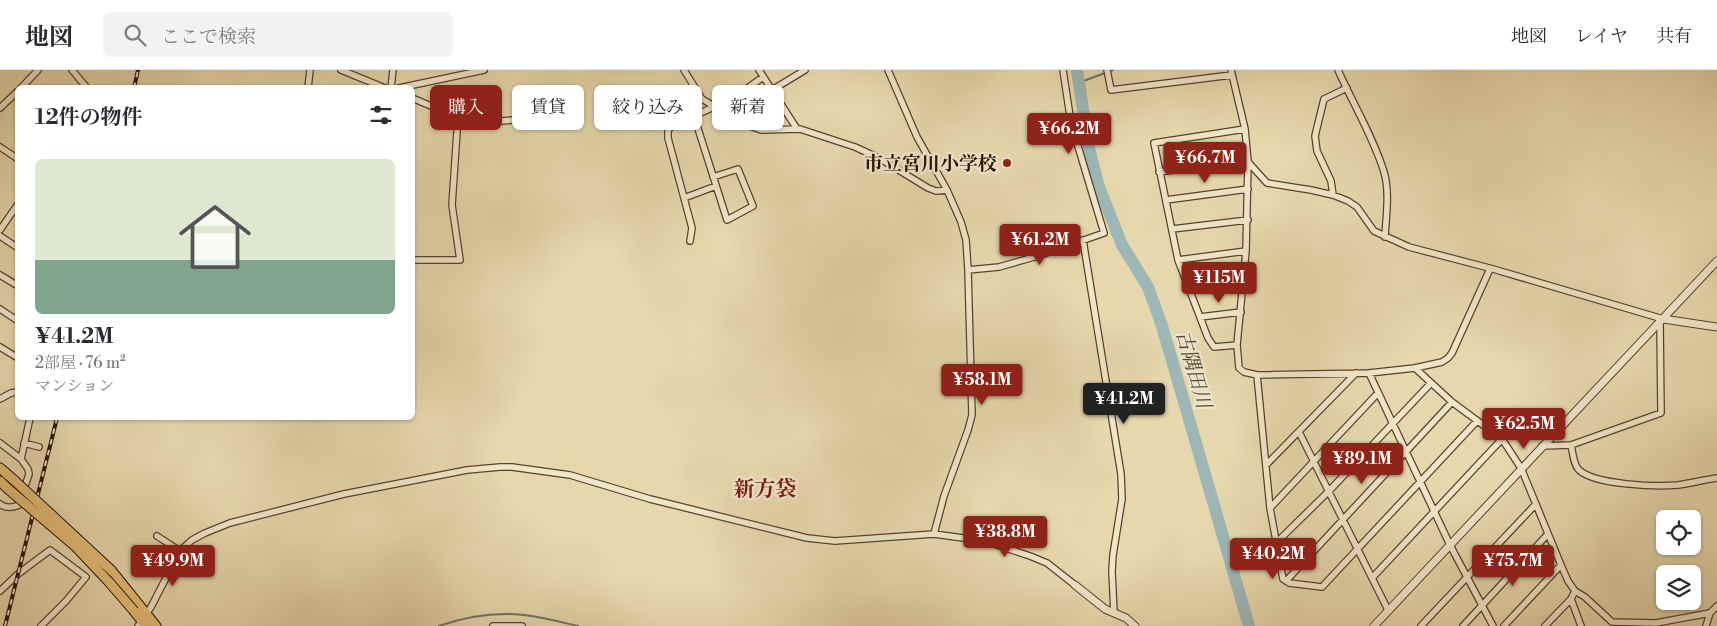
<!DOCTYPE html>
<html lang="ja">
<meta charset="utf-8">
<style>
:root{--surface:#fff;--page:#f2f2f3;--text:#2b2b33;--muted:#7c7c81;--line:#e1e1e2;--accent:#8f2418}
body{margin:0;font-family:"Libre Bodoni","Noto Serif JP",serif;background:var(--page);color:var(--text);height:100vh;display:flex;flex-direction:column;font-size:19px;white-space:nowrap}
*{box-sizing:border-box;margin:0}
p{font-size:16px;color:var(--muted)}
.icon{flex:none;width:28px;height:28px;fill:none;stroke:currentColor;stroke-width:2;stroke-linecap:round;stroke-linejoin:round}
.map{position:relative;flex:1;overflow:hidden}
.panel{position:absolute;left:15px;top:15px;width:400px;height:335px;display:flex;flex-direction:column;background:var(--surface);border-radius:8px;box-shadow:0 1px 4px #0004}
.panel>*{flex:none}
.hud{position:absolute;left:430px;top:15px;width:475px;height:45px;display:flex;gap:10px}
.tools{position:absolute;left:1656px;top:440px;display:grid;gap:10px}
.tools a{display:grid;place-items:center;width:45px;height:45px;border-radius:8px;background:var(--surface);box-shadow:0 1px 4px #0004;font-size:25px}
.price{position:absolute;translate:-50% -42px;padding:0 11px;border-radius:5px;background:var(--accent);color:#fff;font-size:16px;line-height:32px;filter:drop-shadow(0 1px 2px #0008)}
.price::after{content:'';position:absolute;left:50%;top:30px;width:15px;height:11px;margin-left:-8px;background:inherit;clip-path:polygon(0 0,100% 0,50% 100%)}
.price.on{background:#222;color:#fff}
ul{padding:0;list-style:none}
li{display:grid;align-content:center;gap:10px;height:265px;padding:0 20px}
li+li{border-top:1px solid var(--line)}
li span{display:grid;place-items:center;height:155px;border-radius:8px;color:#555}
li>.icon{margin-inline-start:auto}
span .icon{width:90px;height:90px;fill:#fffc;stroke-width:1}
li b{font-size:21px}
h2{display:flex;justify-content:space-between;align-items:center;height:60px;padding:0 20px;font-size:21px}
.chip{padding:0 18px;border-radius:8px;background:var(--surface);box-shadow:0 1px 4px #0004;font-size:18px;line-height:45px}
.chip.on{background:var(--accent);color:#fff}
header{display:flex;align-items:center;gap:30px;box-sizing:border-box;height:70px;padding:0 25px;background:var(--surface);border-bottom:1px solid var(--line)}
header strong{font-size:24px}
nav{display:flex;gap:28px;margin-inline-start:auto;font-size:18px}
.search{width:350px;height:45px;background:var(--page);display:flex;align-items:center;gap:12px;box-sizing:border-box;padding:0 18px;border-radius:8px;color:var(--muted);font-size:19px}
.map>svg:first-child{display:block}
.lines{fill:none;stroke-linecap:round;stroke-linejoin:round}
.stream{stroke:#6d746d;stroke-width:2}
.river{stroke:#9cb7b6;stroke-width:12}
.minor-casing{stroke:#57422b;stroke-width:8}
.tertiary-casing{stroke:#57422b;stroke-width:9}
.trunk-casing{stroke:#271000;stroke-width:11}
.minor{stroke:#efe5c9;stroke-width:5.5}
.tertiary{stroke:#efe5c9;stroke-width:7}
.trunk{stroke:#e3bc76;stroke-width:9}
.rail-casing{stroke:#271000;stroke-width:4}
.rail{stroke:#efe5c9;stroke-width:2;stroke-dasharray:5.5;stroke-linecap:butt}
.trunk-bridge-casing{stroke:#271000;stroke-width:11;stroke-linecap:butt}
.trunk-bridge{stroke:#e3bc76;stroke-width:9}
.poi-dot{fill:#8f2418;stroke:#efe5c9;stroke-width:2}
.labels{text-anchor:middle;stroke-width:4.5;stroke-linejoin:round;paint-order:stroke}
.poi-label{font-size:19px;font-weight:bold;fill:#271000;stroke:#efe5c9;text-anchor:end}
.water-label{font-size:20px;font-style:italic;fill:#504a40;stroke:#efe5c9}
.quarter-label{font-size:21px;font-weight:bold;fill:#7a1f14;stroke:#efe5c9}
</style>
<header>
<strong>地図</strong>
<div class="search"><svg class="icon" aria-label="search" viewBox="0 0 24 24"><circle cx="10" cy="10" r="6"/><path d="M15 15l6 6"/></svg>ここで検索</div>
<nav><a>地図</a><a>レイヤ</a><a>共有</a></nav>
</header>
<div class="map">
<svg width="1717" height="556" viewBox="0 0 1717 556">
<rect width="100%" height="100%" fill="#e6d7ac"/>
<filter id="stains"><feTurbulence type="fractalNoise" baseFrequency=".004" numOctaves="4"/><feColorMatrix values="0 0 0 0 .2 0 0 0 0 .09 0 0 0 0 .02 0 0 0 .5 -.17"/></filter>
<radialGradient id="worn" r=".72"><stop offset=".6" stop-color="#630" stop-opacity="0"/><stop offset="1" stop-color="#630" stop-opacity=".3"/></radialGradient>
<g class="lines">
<path class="stream" d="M1078,13l35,-13
M439,556c26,-9 57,-14 85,-11 18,2 36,7 54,11"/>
<path class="river" d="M1077,0l12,78 10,39 23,58 26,42 14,39 87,300"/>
<defs>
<path id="minor" d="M72,0l15,18
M341,0l44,18
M684,0l18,29 42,25 17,6 39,-1 55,18 24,11 49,30 8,3 11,-1
M759,0l38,59
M888,0l29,67 30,53 14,32 5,18 2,30 4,145 -4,15 -24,66 -10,38
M1107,0l4,20 121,-15
M1231,0l14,59 3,33 -2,89 -9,94 2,23 5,4 13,3 112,-2 46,-5 27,-6 6,-4 4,-5 38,-84
M1338,0c15,34 35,66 46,102 6,20 2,44 1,65
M21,18l17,-18
M308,18l2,-18
M391,18l2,-18
M399,18l85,-18
M772,20l33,-20
M412,28c31,13 55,25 89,23 15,0 31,-6 46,-9
M0,38l18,-17
M718,39l45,-32
M694,46l33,104 26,-14 -15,-37 -25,8
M0,77l18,12
M1248,92l19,21 44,7 22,5 15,6 9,6 17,24 35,16 84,22 170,50
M1159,102l89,-12
M1333,125l-2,-14 -14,-30 -2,-15 9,-37 23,-11
M684,128l32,-12
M1166,130l82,-11
M1172,159l76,-9
M0,160l18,-26
M0,166l18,12
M1083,170l38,234 1,25 -9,56 -1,16 2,42
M690,171l2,-13 -24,-90v-8l7,-6 39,-17
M412,190h48l-8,-55 6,-88
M1178,190l68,-9
M968,200l31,-3 42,-12 63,-22 -33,-110 -8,-53
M0,205l18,11
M1189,219l55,-7
M0,239l18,12
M1200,247l41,-5
M1237,275l-23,2 -6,-9 -30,-78 -24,-117 91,-14
M0,277l18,11
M1415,298l37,34 50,37 19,29 40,97 7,16 7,10 10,6 27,25 44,1 54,-10
M1369,303l81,172 43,81
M1257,305l13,133 13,71 6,4 33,4 155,-166
M0,329l11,-6 7,-1
M1299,362l89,178
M0,373l21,16 9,-41
M24,373l15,4
M1571,375c2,8 2,19 8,25 16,15 78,17 99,15 13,-2 26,-5 39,-7
M1542,376l29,-1 90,-32 -1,-91
M1266,395l90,-92
M0,434c6,5 12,4 19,1l10,-31 -1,-5 -7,-10
M1270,438l108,-115
M157,466l23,15
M1275,474l54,-53 102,-108
M1372,508l130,-139
M1286,511l166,-179
M0,521l18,-17 32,-24 36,27 -20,24 -25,25
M1571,529l10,27
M138,556l13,-19 29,-56 12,-11 13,-7 25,-10 114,-29 123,-24 33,-3h12l58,8 80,24 157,39 28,3 99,-7 51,7 45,15 17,7 28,22
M493,556h29
M1421,556l115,-122
M1463,556l84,-91
M1504,556l57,-61
M1545,556l26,-27 4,-8
M1706,556l4,-13 7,-7"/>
<path id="tertiary" d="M1663,249l54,8
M1075,515l30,24 21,9 9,8
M1374,556l343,-365"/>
<path id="trunk" d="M0,398l15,13
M0,411l7,7
M111,500l45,56
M134,541l12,15"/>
</defs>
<use href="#minor" class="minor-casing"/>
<use href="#tertiary" class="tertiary-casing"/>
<use href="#trunk" class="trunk-casing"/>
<use href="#minor" class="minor"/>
<use href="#tertiary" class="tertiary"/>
<use href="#trunk" class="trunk"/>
<defs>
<path id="rail" d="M134,18l4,-18
M5,556l52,-208"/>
</defs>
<use href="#rail" class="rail-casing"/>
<use href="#rail" class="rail"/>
<defs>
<path id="trunk-bridge" d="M15,411l96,89
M7,418l68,58 34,36 25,29"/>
</defs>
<use href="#trunk-bridge" class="trunk-bridge-casing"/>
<use href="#trunk-bridge" class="trunk-bridge"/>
</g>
<circle class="poi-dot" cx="1007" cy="93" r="5"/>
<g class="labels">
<g class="poi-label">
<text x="997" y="100">市立宮川小学校</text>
</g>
<g class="water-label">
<text transform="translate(1194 299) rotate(74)" y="7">古隅田川</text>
</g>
<g class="quarter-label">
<text x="765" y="426">新方袋</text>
</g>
</g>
<rect width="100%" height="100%" filter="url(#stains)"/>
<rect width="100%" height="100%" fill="url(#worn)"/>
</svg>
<div class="tools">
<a><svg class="icon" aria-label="locate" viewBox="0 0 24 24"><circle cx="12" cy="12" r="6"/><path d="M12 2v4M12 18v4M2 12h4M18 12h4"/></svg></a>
<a><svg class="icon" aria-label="layers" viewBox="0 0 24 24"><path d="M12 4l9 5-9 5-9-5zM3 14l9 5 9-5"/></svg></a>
</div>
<b class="price" style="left:1069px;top:85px">¥66.2M</b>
<b class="price" style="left:1205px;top:114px">¥66.7M</b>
<b class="price" style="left:1040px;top:196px">¥61.2M</b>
<b class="price" style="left:1219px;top:234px">¥115M</b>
<b class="price" style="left:982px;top:336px">¥58.1M</b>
<b class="price on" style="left:1124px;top:355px">¥41.2M</b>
<b class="price" style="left:1524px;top:380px">¥62.5M</b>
<b class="price" style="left:1362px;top:415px">¥89.1M</b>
<b class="price" style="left:1005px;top:488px">¥38.8M</b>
<b class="price" style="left:1273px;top:510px">¥40.2M</b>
<b class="price" style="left:173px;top:517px">¥49.9M</b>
<b class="price" style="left:1513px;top:517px">¥75.7M</b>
<div class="hud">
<a class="chip on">購入</a>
<a class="chip">賃貸</a>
<a class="chip">絞り込み</a>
<a class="chip">新着</a>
</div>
<section class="panel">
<h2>12件の物件<svg class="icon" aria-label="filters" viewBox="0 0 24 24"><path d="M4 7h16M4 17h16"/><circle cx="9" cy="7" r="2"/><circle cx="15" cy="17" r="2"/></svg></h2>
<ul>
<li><span style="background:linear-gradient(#dfe7d0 65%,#7fa58c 0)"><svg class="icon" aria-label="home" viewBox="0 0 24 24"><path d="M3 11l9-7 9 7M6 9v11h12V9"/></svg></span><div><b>¥41.2M</b><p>2部屋 · 76 m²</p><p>マンション</p></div></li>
</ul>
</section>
</div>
